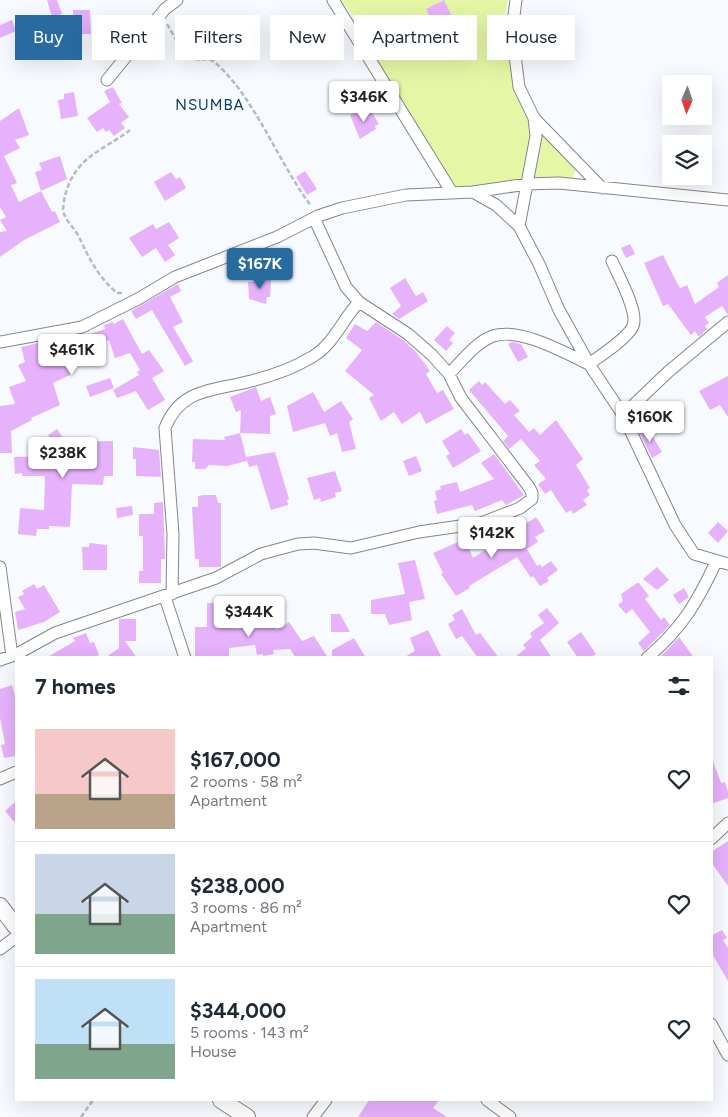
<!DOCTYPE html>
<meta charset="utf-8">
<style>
:root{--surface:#fff;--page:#f6f6f7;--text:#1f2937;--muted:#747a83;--line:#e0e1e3;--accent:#286ba0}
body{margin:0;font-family:Figtree,sans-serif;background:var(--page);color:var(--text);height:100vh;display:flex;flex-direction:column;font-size:19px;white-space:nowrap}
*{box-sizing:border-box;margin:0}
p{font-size:16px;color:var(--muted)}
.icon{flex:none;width:28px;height:28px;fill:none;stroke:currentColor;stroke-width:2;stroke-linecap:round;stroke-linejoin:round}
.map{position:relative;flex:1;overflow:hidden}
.side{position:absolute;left:15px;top:656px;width:698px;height:445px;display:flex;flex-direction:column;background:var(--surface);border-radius:0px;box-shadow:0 5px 20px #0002}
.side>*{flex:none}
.hud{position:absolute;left:15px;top:15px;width:699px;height:45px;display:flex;gap:10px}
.needle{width:32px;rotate:182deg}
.tools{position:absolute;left:662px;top:75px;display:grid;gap:10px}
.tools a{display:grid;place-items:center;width:50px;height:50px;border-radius:0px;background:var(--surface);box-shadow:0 5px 20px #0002;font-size:25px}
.price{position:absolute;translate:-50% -42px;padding:0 11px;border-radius:5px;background:#fff;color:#222;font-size:16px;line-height:32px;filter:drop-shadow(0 1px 2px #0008)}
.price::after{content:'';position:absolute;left:50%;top:30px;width:15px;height:11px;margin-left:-8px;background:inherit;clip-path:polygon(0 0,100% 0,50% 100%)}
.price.active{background:var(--accent);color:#fff}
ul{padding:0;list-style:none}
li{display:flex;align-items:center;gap:15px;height:125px;padding:0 20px}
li+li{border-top:1px solid var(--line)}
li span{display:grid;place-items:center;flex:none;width:140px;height:100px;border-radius:0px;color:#555}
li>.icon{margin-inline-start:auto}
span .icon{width:60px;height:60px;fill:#fffc;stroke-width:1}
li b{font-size:21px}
h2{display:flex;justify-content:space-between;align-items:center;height:60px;padding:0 20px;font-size:21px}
.tag{padding:0 18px;border-radius:0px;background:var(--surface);box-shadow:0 5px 20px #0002;font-size:18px;line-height:45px}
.tag.active{background:var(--accent);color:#fff}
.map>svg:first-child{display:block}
.green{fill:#e5f7a6}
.building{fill:#e7b2fc}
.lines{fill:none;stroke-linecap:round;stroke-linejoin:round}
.minor-casing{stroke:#82868a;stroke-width:13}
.secondary-casing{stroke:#82868a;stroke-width:18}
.path{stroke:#b9bcbf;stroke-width:2.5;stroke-dasharray:5 2.5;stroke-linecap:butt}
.minor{stroke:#fff;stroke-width:11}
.secondary{stroke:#fff;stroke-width:16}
.labels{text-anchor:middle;stroke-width:4;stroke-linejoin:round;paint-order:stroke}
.quarter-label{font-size:15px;letter-spacing:1px;fill:#0d3d61;stroke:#f7fbff}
</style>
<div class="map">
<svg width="728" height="1117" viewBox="0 0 728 1117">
<rect width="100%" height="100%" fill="#f7fbff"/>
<path class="green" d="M340,0h168l-5,25 17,63 56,80 -4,15 -122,9 -98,-178z"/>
<path class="building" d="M47,0h10l5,14 -10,3z
M444,0l10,21 -3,2 3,6 -21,10 -9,-19 6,-3 -4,-8z
M73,10h17l1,24h-13v-6l-5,1z
M50,17l6,14 -9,4 -6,-14z
M12,20l4,11 -16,7v-13z
M113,87l9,16 -3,1 10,13 -8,6 4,5 -11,8 -5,-6 -3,2 -3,-4 -6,4 -10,-14 23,-16 -6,-11z
M74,92l4,24 -17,3 -3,-19 6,-1v-5z
M19,108l10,27 -14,5 5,8 -16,8 13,27 -6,2 8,17 22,-11 11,21 3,-1 5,11 -36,18 -24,17v-25l7,-1 -7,-11 6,-3 -6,-10v-86z
M362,108l4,6 5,-3 8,13 -4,2 1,3 -16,10 -10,-24z
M60,156l7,23 -26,12 -6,-19 7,-2 -3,-7z
M305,171l12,18 -10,6 -11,-18z
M171,172l5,7 4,-2 6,11 -21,13 -11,-19z
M169,222l10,16 -11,7 7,10 -10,7 -9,-14 -14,9 -13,-19 24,-14 3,5z
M630,244l5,10 -9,4 -5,-10z
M663,255l14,28 3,5 7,-3 8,19 24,-17 -2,-4 11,-8v40l-6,-9 -17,11 4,6 -4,3 2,3 -8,8 -4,-6 -4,4 -23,-31 -5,2 -19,-43z
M254,277l17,2 -1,18h-3l-1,7 -17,-5 -1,-17h5z
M405,278l11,18 7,-4 5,9 -29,18 -7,-5 9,-8 -11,-18z
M178,284l3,7 -11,6 13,25 -10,5 20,34 -8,5 -33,-56 -16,9 -5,-8z
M123,319l19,35 7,-4 15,21 -12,7 13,22 -17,10 -12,-19 -19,7 -4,-8 26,-15 -2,-3 3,-2 -10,-17 -15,5 -6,-18 -40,13 6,14 -5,2 2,5 -19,9 7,22 -29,13 1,2 -21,11 1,22h-12v-47l15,-2 -6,-17 17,-6 -8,-16 7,-3 -4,-15 40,-9 14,1 30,-10 -1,-4 9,-3 1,2z
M376,322l27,18 13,12 14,19 -4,3 11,19 6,-3 11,19 -28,15 -6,-12 -18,12 -8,-12 -13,9 -12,-23 5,-3 -29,-24 17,-21 -16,-12 9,-14 12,7z
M447,326l8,7 -6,7 4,3 -7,8 -12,-11z
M512,342l9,2 7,13 -10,5 -10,-18z
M728,376v41l-8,-12 -10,5 -11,-19z
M110,378l4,10 -24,9 -4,-11z
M479,381l3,4 3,-3 20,22 5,-4 10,11 -6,4 15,17 5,-4 6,7 16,-15 27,39 -7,6 14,23 -3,2 3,5 -7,5 4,5 -14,9 -2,-4 -5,3 -15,-23 -6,4 -7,-10 8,-5 -12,-14 6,-4 -19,-22 -12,10 -6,-8 5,-5 -39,-46z
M256,387l5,14 9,-4 6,17 -6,2v18l-30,-1 1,-23 -5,2 -6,-15z
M313,392l11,20 17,-11 12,18 -4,3 7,27 -14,3 -5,-19 -7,3 -5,-13 -32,9 -6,-26z
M647,427l15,25 -10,6 -13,-26z
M57,429l9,13 47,-1v35h-9l-1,9 -31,-1 -2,43 -21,-1v3h-12l-1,7 -18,-2 2,-26 24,2 1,-34h-23v-3l-7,1 -1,-17 37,-1 -6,-9 8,-5 -5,-7z
M461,429l4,6 3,-2 13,18 -28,17 -7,-12 4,-2 -8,-13z
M240,433l7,28 -20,5 -18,-1 -4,4h-10v-7h-3l1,-23 32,1 -1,-3z
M133,447l26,3 2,27 -25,-1v-17h-3z
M275,452l14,47 -2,1 1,5 -17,5 -14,-45 -8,2 -3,-10z
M494,454l30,41 -18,10 -4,-5 -27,11 -3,-6 -35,9 -3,-13 3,-1 -2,-9 6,-2 -1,-3 17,-4 3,10 34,-13 -13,-16z
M416,456l6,15 -13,5 -6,-15z
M335,471l7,20 -7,2 1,4 -15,5 -1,-4 -6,2 -7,-22z
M204,495h12l2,8h3v64h-22v-8h-4l-3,-52h6v-11z
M163,502l2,57h-4v24h-22v-12h4v-35h-4v-22h15v-11z
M132,506l1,9 -16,3 -1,-10z
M536,517l9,14 -10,6 3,5 -11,7 10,17 3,-2 2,3 9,-6 7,9 -11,8 2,3 -9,5 -7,-10 -2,2 -14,-21 -48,29 1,2 -14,8 -15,-22 2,-1 -10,-20 32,-14 8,19z
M718,522l10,9 -10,12 -10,-10z
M89,543l18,2v25h-24l-1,-23h7z
M415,560l10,39 -16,3 3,18 -23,5 -4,-11h-14v-14l34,-6 -7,-31z
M657,567l12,13 -12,10 -14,-11z
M637,583h2l10,13 -4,3 16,21 3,-3 6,8 -26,26 -6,-8 12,-11 -18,-23 -6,5 -8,-9 5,-4 -2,-7z
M34,584l3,5 7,-4 16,27 -16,10 -26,8 -3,-18 10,-3 -7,-12 6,-3 -2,-3z
M684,588l5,9 -10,7 -6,-9z
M207,603l23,1 -1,23h7v2l38,-8 2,9 13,-8 13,19 12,-5 14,22h-32l-6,-9 -17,1 1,4 -11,2v-2l-6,1 -2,-10 -26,3v10h-34v-31h12z
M547,608l12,15 -19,17 12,18h-38l12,-10 -3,-3 9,-8 -2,-4 14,-10 -6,-8z
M462,609l14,26 4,-2 19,25h-21l-16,-22 -6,3 -8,-15 7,-4 -3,-5z
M331,614h9l10,18h-19z
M119,619h17v22h-11l12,17h-32l14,-10z
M428,630l14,28h-39l12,-7 -5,-13z
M581,632l15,22 -6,4h-12l-11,-16z
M86,633l4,10 4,-1 5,13 -7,3h-46l29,-17 -2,-3z
M679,637l15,21h-35l6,-6z
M354,638l12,20h-34v-8z
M12,685l4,13v58l-12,2 -3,-13 4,-1 -5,-26v-29z
M711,761h2l8,22 4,-1 3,10v6l-17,6z
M16,801v23l-11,-13z
M728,841v45l-17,-24v-10z
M722,930l5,8 -4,2 5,8v33l-17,-29v-16z
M369,1100h70l-6,8 14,9h-89z"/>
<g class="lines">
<defs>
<path id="minor" d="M333,0l118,191
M516,0l-4,31 7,56 15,31 68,70
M107,80l58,-71 12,-9
M473,192l23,13 23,21 20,38 20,46 30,54 34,51 52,110 19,29 34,10
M519,226l17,-90 -2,-18
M0,342l82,-15 56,-28 37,-22 102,-40 41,-21 24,-8 64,-13 67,-3 54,-8 32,-1 169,17
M449,374c13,-13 27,-32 44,-38 27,-9 72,17 96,28 11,-8 39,-26 44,-38 6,-14 -15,-51 -21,-65
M623,415l45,-43 60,-50
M0,567l12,89
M172,594l1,-60 -8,-106c16,-41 50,-37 86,-47 20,-5 43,-13 61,-24 22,-13 30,-37 47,-55
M165,597l20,61
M647,658c35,-30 50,-55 69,-96
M0,660l17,-6 38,-21 161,-55 45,-24 37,-10 16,-1 37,5 68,-16 62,-9 39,-15 12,-9v-6l-3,-6 -68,-89 -12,-24 -17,-19 -24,-21 -49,-32 -13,-15 -32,-69
M0,779l16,-7
M711,839l17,-16
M0,949l16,-12
M711,1024l17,31
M487,1100l23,17
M313,1117l13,-17"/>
<path id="secondary" d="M0,906l16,21
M221,1100l26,17"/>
</defs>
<use href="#minor" class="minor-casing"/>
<use href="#secondary" class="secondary-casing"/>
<path class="path" d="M167,24c7,12 16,30 29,35 4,2 8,0 12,0 9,2 22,19 28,26 29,38 47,83 75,121
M122,293h-5c-19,-16 -28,-35 -38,-56 -4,-8 -12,-15 -15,-23 -2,-5 0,-13 1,-18 10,-40 38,-45 65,-66
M81,1117l12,-17"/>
<use href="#minor" class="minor"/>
<use href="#secondary" class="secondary"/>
</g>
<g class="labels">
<g class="quarter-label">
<text x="210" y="110">NSUMBA</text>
</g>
</g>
</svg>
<div class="tools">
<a><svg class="needle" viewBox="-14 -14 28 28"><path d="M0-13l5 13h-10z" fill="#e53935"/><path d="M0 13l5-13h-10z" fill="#747a83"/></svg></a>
<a><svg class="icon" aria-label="layers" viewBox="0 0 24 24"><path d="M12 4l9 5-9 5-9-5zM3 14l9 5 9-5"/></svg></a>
</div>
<b class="price" style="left:364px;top:123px">$346K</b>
<b class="price active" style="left:260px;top:290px">$167K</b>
<b class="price" style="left:72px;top:376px">$461K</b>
<b class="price" style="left:650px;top:443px">$160K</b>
<b class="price" style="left:63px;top:479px">$238K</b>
<b class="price" style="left:492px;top:559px">$142K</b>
<b class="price" style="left:249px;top:638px">$344K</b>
<div class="hud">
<a class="tag active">Buy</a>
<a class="tag">Rent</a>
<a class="tag">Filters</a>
<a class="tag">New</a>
<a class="tag">Apartment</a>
<a class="tag">House</a>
</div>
<section class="side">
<h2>7 homes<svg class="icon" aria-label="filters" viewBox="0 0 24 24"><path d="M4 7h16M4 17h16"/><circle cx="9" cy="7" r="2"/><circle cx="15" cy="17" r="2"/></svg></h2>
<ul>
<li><span style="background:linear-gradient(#f6c9c9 65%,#b9a48a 0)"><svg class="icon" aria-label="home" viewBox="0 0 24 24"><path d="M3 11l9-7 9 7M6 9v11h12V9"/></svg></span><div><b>$167,000</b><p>2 rooms · 58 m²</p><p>Apartment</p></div><svg class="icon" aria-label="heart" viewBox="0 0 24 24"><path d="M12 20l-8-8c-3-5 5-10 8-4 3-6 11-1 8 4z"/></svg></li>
<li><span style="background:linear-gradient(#c9d6e8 60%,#7fa58c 0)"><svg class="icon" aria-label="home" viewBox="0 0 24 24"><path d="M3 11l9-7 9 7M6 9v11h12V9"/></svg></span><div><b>$238,000</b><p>3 rooms · 86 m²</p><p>Apartment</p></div><svg class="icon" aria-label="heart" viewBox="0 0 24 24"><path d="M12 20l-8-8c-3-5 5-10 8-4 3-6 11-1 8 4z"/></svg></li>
<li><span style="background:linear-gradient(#bfe0f5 65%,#7fa58c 0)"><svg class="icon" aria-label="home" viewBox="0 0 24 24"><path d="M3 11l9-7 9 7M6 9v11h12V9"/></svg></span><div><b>$344,000</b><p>5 rooms · 143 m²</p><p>House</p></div><svg class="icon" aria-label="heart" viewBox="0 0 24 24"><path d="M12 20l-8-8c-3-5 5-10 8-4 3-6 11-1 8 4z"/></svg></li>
</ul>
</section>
</div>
